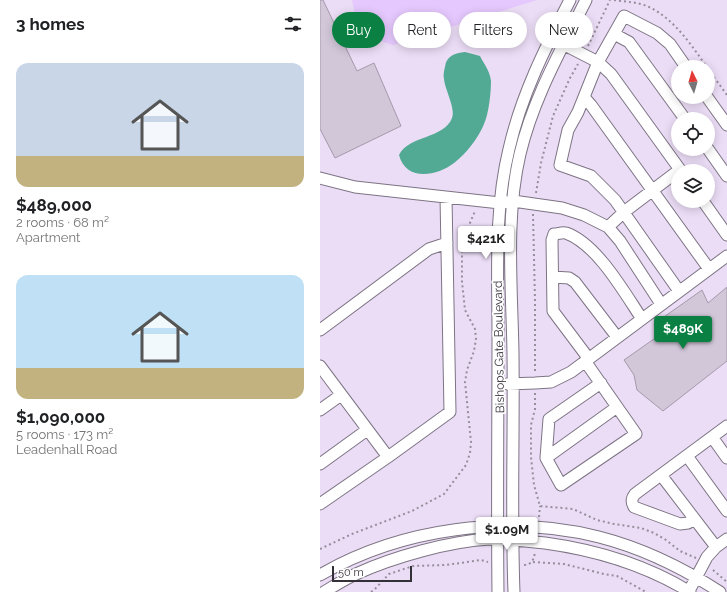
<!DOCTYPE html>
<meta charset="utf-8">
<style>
:root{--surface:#fff;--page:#f6f6f6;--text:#202124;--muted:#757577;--accent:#0b8043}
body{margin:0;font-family:Raleway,sans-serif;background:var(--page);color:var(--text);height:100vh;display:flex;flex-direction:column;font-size:15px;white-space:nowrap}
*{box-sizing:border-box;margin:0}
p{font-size:13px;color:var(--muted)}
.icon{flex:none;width:22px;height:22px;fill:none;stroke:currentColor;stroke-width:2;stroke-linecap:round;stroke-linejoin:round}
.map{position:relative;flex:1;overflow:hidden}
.panel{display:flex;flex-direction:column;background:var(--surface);width:320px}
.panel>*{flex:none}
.top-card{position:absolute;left:12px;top:12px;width:335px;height:36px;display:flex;gap:8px}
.needle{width:26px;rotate:355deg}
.fabs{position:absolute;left:351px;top:60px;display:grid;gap:8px}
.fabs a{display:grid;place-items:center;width:44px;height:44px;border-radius:50%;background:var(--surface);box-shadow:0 2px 10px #0003;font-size:20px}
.scale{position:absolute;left:12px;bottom:10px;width:80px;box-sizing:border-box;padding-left:4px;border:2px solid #343037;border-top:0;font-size:11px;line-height:14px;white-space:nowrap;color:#343037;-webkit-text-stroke:3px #fff;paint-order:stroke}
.price{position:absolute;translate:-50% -34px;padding:0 9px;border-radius:4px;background:#fff;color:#222;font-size:13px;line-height:26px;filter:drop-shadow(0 1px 2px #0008)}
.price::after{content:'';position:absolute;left:50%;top:24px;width:12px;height:9px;margin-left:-6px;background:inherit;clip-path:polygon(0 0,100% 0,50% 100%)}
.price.selected{background:var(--accent);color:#fff}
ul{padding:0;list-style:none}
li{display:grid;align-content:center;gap:8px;height:212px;padding:0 16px}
li span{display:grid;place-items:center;height:124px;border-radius:12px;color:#555}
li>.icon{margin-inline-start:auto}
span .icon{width:72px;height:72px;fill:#fffc;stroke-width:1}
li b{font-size:17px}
h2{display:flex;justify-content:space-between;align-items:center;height:48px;padding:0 16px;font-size:17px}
.pill{padding:0 14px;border-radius:18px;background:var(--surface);box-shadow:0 2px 10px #0003;font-size:14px;line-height:36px}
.pill.selected{background:var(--accent);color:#fff}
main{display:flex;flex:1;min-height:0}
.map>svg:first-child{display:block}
.built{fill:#ebddf6;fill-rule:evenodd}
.green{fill:#e5c8fd}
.water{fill:#53aa94}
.building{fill:#d1c7d9;stroke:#a49aab}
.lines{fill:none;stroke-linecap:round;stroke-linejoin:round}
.minor-casing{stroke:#7d7484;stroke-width:13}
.path{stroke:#958e9b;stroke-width:2;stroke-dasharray:2 3;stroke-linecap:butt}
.minor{stroke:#fff;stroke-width:11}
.labels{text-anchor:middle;stroke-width:3.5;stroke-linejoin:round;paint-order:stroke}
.street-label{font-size:12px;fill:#343037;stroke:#fff}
</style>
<main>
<section class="panel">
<h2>3 homes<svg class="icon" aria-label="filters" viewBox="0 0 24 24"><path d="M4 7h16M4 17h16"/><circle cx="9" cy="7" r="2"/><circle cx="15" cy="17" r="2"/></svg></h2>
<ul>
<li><span style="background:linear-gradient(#c9d6e8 75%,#c2b280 0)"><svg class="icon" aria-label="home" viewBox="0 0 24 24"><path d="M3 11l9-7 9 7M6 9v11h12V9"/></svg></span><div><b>$489,000</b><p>2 rooms · 68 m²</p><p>Apartment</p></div></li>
<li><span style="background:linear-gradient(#bfe0f5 75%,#c2b280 0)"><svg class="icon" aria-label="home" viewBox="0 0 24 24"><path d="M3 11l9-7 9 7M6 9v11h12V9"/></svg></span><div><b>$1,090,000</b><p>5 rooms · 173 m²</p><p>Leadenhall Road</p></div></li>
</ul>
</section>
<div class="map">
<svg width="407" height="592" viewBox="0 0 407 592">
<rect width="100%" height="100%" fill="#f5ebfd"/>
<path class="built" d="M0,0h407v592h-407zM358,67h30v30h-30zM358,119h30v30h-30zM358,171h30v30h-30z"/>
<path class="green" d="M32,0h185l-144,45 -34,-11z"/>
<path class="water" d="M145,52l15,4c4,8 10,15 11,25 0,11 -2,32 -7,43 -5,13 -18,30 -30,39 -17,13 -48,19 -55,-8 10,-20 45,-16 53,-37 4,-9 -7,-28 -8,-39 -1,-4 0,-8 1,-12 1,-11 10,-14 20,-15z"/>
<path class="building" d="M0,0h3l34,71 17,-8 27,63 -66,32 -15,-29z
M407,287v74l-64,50 -26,-21 -3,-15 -10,-15 37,-26 -7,-10 48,-34 6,13z"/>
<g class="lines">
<defs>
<path id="minor" d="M294,34l15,8 56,77
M237,41l41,21 13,12 70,97
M264,97l7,8 118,164
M387,97l20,28
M388,149l19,27
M0,178l35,9 145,16 13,-2 49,7 22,7 24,12 12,14 41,63
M383,201l24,34
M288,227l16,-15 54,-41
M233,277l16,1 6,4 42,55
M359,291l-64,-91 -24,-24 -31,-11 8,-35 10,-18 20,-50 26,-46 33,17 13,11 16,23
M0,330l109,-81 18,-6
M269,359l-36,-48 -1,-71 2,-6c4,0 8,-2 12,-1 31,11 58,59 76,86
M265,361l51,73 -75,51 -15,-27 3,-39 52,-36
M0,366l68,91 62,-45 -4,-215
M187,384l28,-1 16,-1 20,-10 156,-116
M0,410l21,-15
M392,437l15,21
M367,456l40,55
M226,458l71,-51
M0,464l47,-34
M341,475l55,72
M0,504l68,-47
M374,519l-6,4 -8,1 -46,-17c-3,-5 -3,-8 1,-13l92,-68
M0,575c81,-47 187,-61 279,-38 43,11 84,31 121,55
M369,591l18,-34 9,-10 11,-8
M4,592c10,-6 21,-13 32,-18 37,-17 94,-33 134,-35 18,0 37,2 55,4 51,7 101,22 145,49
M178,592c-1,-85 0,-170 0,-256 0,-62 -4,-126 11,-187 12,-53 36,-101 61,-149
M194,592c-3,-79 0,-158 -1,-238 -1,-65 -8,-137 7,-200 13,-55 41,-104 66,-154"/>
</defs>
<use href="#minor" class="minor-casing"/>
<path class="path" d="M294,0c13,2 26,2 37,8 25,13 40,37 56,59
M268,46l22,-46
M388,69l19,26
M216,193l5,-30 12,-47 17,-38 8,-14
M213,214l2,87v72
M215,393v16l-4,16v32l3,28 6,21 33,3 24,11 17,4 27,4 13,5 12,7 14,11 16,7
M219,517l1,-11
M0,549l32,-15 60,-23 32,-17 22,-29 4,-12 1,-11 -6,-60 2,-12 7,-19 2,-12 -1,-10 -10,-19 -3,-28v-30l5,-22 8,-19
M213,562l31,2 40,10 13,2 29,16
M204,565c8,-1 9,-4 11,-12
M393,570l14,12
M51,592l4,-3 14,-15 24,-8 33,-1 35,-5 7,2"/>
<use href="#minor" class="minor"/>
</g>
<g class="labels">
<g class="street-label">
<text transform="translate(179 347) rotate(-91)" y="4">Bishops Gate Boulevard</text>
</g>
</g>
</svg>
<div class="fabs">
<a><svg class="needle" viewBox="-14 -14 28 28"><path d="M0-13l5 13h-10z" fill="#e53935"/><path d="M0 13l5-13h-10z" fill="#757577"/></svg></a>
<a><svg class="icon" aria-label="locate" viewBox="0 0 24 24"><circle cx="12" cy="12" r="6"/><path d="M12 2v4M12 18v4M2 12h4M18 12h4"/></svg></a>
<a><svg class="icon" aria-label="layers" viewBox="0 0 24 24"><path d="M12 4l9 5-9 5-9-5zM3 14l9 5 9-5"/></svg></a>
</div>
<div class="scale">50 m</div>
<b class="price" style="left:166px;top:260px">$421K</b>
<b class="price selected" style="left:363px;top:350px">$489K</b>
<b class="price" style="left:187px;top:551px">$1.09M</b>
<div class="top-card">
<a class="pill selected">Buy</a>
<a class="pill">Rent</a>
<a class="pill">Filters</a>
<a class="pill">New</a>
</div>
</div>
</main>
